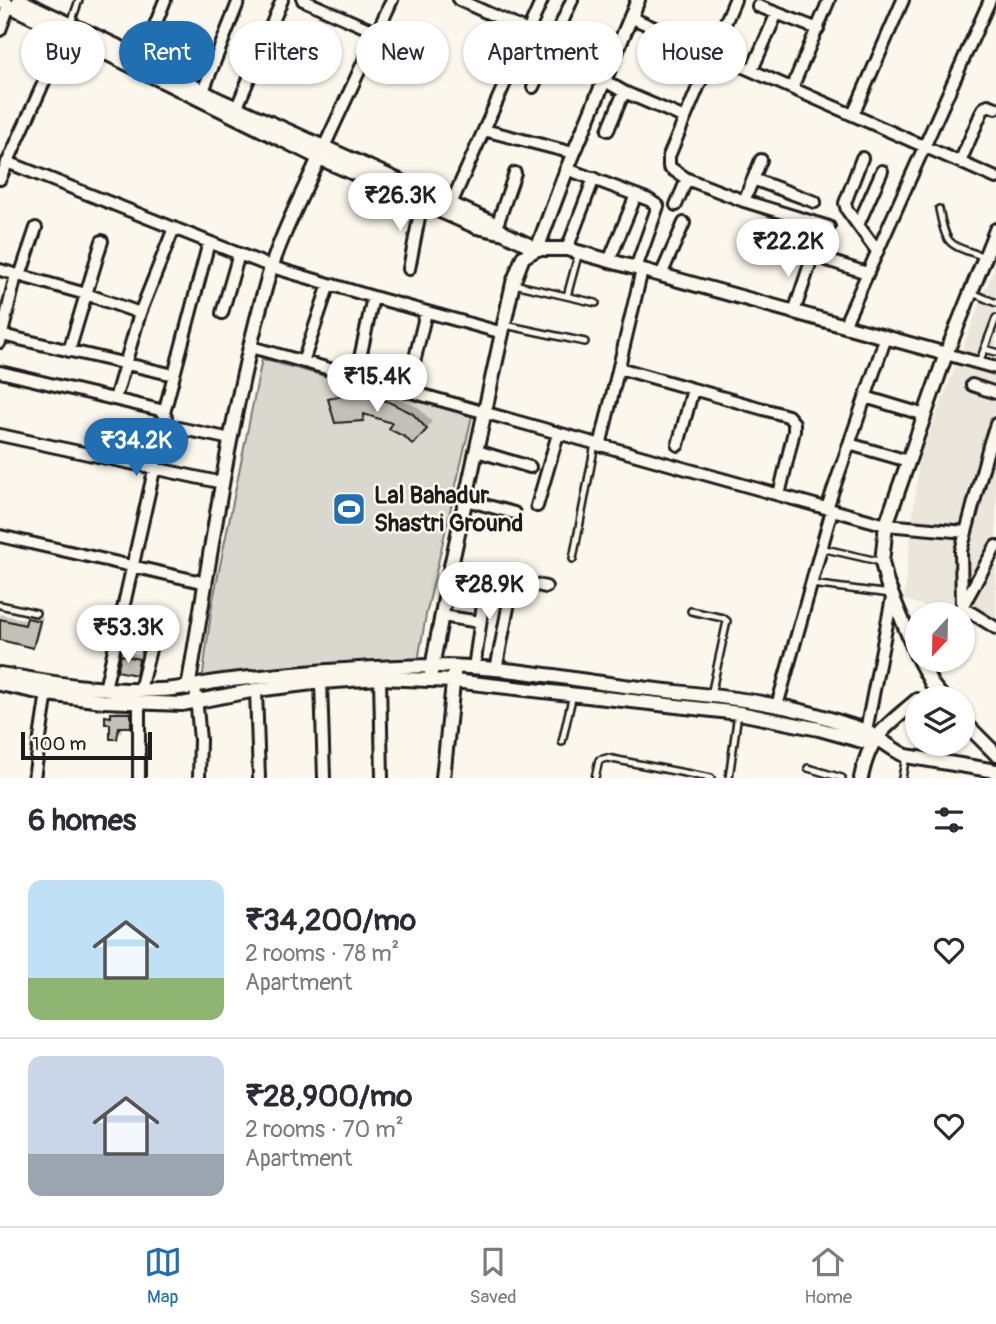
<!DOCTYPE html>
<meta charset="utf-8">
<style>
:root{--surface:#fff;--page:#f2f2f3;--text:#2b2b33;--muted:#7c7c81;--line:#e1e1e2;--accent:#1f6fb2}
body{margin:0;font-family:Pangolin,sans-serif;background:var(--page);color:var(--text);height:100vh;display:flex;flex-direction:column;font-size:26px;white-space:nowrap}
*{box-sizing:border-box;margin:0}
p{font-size:23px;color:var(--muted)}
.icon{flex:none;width:38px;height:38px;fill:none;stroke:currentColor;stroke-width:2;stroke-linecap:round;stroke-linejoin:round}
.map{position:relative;height:778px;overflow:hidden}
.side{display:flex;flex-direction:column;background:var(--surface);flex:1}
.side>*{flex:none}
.hud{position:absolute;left:21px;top:21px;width:956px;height:63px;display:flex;gap:14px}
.needle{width:46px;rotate:202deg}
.fabs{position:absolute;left:905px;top:602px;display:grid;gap:14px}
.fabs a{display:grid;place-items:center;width:70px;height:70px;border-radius:50%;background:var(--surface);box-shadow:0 2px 5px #0004;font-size:35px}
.scale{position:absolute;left:21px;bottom:18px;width:131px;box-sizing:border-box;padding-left:7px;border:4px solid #1c1c1c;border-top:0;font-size:19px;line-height:24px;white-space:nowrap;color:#1c1c1c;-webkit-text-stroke:5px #fbf7ec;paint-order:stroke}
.price{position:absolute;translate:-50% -60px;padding:0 16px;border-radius:24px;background:#fff;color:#222;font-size:23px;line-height:46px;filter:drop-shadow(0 2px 4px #0008)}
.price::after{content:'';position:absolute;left:50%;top:42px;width:21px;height:16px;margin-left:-10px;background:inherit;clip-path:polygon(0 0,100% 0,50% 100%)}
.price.current{background:var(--accent);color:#fff}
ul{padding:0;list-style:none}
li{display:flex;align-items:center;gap:21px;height:175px;padding:0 28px}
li+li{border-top:2px solid var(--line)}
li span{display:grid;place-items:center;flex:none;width:196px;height:140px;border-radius:14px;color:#555}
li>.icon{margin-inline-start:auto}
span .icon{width:84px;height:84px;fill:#fffc;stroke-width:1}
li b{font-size:30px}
h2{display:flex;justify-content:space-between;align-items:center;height:84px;padding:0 28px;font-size:30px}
.pill{padding:0 24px;border-radius:32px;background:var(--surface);box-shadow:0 2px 5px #0004;font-size:24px;line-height:63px}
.pill.current{background:var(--accent);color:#fff}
.dock{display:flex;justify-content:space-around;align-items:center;height:98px;border-top:2px solid var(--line);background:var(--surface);font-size:19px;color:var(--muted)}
.dock a{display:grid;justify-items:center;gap:4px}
.dock .current{color:var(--accent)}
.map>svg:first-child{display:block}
.built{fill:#eae6dc}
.green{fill:#dad7ce;stroke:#7b7a75;stroke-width:2}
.shadow{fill:#0003}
.building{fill:#c3c0b8;stroke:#1c1c1c;stroke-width:2}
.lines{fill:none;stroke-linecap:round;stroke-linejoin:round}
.service-casing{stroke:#1c1c1c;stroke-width:10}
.minor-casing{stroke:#1c1c1c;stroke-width:16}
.tertiary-casing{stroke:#1c1c1c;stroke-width:18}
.service{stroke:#fbf7ec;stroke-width:5}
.minor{stroke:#fbf7ec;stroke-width:10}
.tertiary{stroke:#fbf7ec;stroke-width:12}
.labels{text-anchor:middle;stroke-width:5;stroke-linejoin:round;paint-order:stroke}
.poi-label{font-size:24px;font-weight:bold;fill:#1c1c1c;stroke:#fbf7ec;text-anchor:start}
</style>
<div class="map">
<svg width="996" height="778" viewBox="0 0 996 778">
<rect width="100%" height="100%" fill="#fbf7ec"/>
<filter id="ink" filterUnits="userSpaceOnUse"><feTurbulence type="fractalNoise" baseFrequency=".0143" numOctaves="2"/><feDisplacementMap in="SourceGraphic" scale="14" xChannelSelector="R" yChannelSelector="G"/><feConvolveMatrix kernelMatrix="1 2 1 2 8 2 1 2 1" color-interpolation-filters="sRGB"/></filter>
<g filter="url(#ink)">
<path class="built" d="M996,263v372l-33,-13 -1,-8h-19l-39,-15 15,-141z"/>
<path class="green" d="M262,359l210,57 -46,199 -9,52 -216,22 11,-84z"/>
<path class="shadow" d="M355,389l21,1 42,17 14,15 -13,14 -25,-15 -26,-7 -5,5 -33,-19 6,-7z
M0,614l28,6 5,-6 10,3 -6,24 -4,5 -33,-8z
M127,652l16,3 -4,14 -4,4 -13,-17z
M117,710h18v11l-5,5 -8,-1 -1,8 -5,4 -4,-15 -5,-5z"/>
<path class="building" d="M348,395h21l20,7 23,11 15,16 -14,16 -8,-8 -16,-8 3,-6 -28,-9 -1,7 -28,2 -7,-24z
M27,618l13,3 -7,27 -33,-8v-21l25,6z
M121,655l18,4 -3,16 -19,-4z
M111,713h20v14h-12l-2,12h-7v-15h-5v-8l6,1z"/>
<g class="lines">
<defs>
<path id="service" d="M71,23l8,-23
M939,209c8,39 9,35 46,48
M514,284l82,19
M970,292l26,11
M567,296l12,-44
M505,325l80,17
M984,349l12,3
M979,363l17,-45
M821,548l61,14
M573,559l22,-115
M811,584l80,10
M0,605l36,8
M691,611l32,7 4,3 -16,74
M562,742l11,-48
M808,768l34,10
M595,778l4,-18 8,-2 104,20
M729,778l9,-65
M902,778l4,-22"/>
<path id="minor" d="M303,0l75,33
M459,0l151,68
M735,0l-66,156v11l18,12 57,22 85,26
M758,6l60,23
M632,18l364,160
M0,30l9,-24
M142,58l23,-58
M752,70l25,-57
M605,81l19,11 61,26
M533,87l39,-87
M792,88l37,-88
M203,91l36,-91
M237,107l45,-107
M853,115l50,-115
M484,130l89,23
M608,130l16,-38
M324,147l68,-147
M862,158l-17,45 2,7 30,41
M7,162l265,105 101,30 130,36
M960,162l23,-53 5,-4 8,3
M567,169l82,31 9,6 -22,62
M0,179l68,-150
M753,179l62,23
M744,201l17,-41
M451,204l91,-204
M676,205l11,-26
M789,215l-6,24 3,8 81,26
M858,225l24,-54
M495,231l20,-58
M567,249l27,-71
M609,261l27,-66
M409,269l13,-67
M0,270l86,24 54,19 34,-85
M661,275l23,-52
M20,276l16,-48
M794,312l19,-57
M222,313l17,-59
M844,326l146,-326
M2,335l172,40
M0,342l16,-67
M251,347l635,178 80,7
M69,351l33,-110
M946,354l50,14
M303,362l26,-78
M619,368l169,48 6,7v8l-15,64
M0,372l160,38 6,7 -61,272
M356,377l17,-80
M972,385l24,8
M407,392l19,-80
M865,397l60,18
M115,399l25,-86
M164,413l45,-171
M164,425l67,14
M0,435l223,48
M990,442l6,-18
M849,444l59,17
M678,445l15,-56
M600,446l42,-176
M996,446l-6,-4 -29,109 1,56 34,21
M477,451l53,16
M466,500l48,13
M537,506l21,-72
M827,508l59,-171
M0,536l206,47
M451,566l95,21
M955,614l7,-7 34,-61
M442,616l38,6
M474,668l11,-78
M496,670l17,-89
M380,678l2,100
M321,682l3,96
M195,686l5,54 -1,38
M140,690l16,-65
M256,690l3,88
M139,703v75
M777,706l55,-196
M866,731l26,-133
M34,778l14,-92"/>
<path id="tertiary" d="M19,0l123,58 75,41 272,122 15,12 33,16h30l379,105
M0,1l319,157 158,69 23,5
M917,656l-30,-73 -5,-21 4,-37 60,-171 50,-124
M919,660l14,26 10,12
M431,673l20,-107 62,-283 10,-26 14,-8 30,-80 71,-169
M0,674c52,9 104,18 158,16 25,0 48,-8 73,-10 66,-7 134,-13 201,-14 66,-1 134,13 200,21 71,9 145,12 213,37 7,2 14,4 20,7 15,7 26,18 41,25l90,15
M0,684l47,10 56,7 79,3 74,-14 65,-8 59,-4 74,3 285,32 80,16 54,15
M188,688c23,-134 41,-271 78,-403 13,-48 38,-93 58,-138
M962,720l34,34
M443,778l11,-104
M861,778c9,-44 24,-50 56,-78"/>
</defs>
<use href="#service" class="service-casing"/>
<use href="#minor" class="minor-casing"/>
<use href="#tertiary" class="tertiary-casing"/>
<use href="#service" class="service"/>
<use href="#minor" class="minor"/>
<use href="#tertiary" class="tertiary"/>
</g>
</g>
<defs>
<symbol id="stadium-square" viewBox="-11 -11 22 22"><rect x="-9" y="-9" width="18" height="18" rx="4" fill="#1f6fb2" stroke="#fbf7ec"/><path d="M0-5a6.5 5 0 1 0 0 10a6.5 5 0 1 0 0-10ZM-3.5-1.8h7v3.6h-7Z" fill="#fff"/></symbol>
</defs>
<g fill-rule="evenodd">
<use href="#stadium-square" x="330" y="490" width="38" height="38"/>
</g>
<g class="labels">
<g class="poi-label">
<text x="374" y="503">Lal Bahadur<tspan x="374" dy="28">Shastri Ground</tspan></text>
</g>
</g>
</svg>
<div class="fabs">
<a><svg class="needle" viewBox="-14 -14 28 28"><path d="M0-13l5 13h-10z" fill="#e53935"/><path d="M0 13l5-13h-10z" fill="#7c7c81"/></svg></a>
<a><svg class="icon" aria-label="layers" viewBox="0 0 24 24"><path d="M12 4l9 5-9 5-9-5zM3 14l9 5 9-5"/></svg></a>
</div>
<div class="scale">100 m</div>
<b class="price" style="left:400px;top:233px">₹26.3K</b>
<b class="price" style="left:788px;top:279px">₹22.2K</b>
<b class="price" style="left:377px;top:414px">₹15.4K</b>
<b class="price current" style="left:136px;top:478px">₹34.2K</b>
<b class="price" style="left:489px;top:622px">₹28.9K</b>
<b class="price" style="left:128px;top:665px">₹53.3K</b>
<div class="hud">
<a class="pill">Buy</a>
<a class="pill current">Rent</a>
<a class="pill">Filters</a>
<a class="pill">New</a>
<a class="pill">Apartment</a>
<a class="pill">House</a>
</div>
</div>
<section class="side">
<h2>6 homes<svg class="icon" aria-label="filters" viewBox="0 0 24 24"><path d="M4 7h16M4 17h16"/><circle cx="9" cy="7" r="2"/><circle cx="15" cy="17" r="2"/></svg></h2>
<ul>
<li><span style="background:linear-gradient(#bfe0f5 70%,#8fb573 0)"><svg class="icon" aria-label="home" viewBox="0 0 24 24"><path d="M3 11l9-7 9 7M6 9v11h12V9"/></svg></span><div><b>₹34,200/mo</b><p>2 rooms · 78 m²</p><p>Apartment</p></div><svg class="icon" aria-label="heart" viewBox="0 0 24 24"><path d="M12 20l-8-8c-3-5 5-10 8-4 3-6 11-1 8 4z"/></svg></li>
<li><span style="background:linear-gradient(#c9d6e8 70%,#9aa5b1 0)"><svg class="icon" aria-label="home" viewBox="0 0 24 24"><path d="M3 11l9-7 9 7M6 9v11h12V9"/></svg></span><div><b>₹28,900/mo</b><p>2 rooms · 70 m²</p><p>Apartment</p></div><svg class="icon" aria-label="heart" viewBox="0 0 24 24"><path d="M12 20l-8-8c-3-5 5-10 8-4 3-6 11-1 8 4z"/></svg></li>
</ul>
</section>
<nav class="dock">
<a class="current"><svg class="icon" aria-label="map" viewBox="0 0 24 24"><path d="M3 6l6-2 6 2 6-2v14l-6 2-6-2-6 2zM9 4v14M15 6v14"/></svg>Map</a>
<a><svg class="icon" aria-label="saved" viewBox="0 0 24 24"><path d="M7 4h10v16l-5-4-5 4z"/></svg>Saved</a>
<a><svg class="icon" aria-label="home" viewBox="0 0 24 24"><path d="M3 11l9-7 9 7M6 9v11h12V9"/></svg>Home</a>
</nav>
